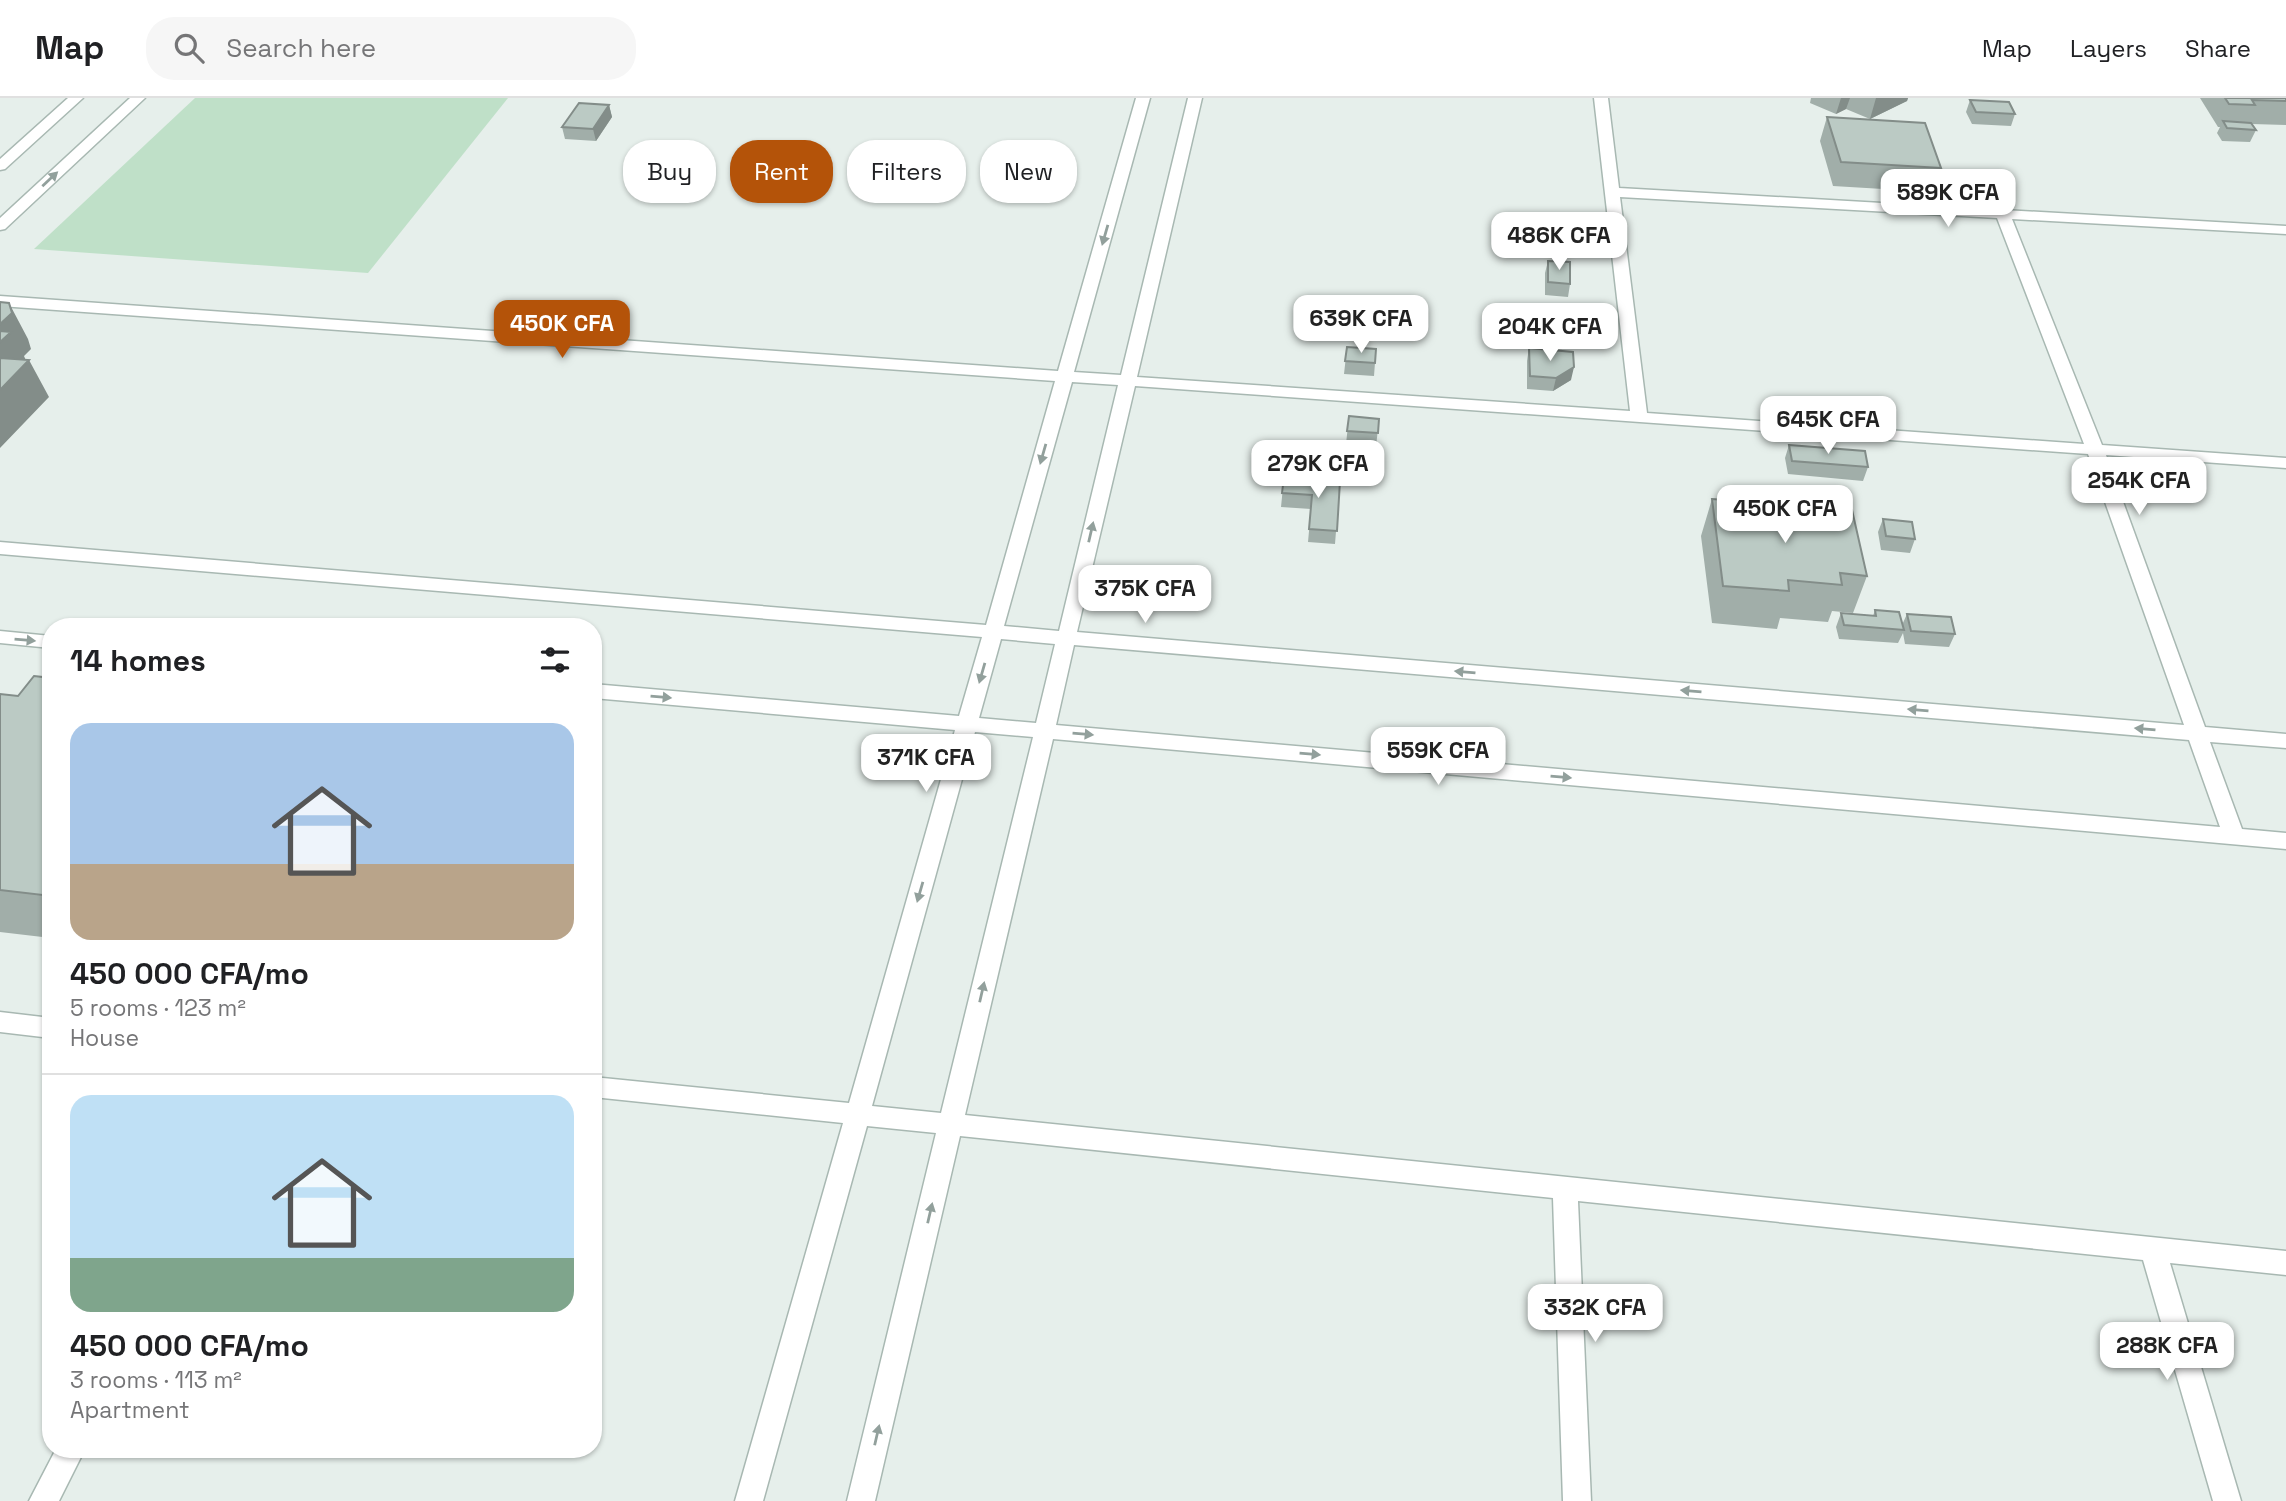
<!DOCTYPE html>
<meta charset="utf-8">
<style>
:root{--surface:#fff;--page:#f6f6f6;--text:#202124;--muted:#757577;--line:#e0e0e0;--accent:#b45309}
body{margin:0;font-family:"Space Grotesk",sans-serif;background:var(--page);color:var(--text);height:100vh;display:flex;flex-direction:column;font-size:26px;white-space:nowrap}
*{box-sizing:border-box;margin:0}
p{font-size:23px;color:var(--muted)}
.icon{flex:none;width:38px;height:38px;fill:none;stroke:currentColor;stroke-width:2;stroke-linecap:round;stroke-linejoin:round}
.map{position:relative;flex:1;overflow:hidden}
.panel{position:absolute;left:42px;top:520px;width:560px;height:840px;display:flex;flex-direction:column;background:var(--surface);border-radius:28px;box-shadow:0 2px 5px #0004}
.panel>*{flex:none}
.banner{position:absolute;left:623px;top:42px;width:665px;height:63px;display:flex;gap:14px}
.price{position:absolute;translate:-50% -60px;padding:0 16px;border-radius:14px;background:#fff;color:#222;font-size:23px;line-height:46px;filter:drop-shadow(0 2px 4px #0008)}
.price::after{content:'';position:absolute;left:50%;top:42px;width:21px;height:16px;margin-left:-10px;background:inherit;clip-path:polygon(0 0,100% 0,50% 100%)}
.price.selected{background:var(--accent);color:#fff}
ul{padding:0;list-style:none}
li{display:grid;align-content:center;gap:14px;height:371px;padding:0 28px}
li+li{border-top:2px solid var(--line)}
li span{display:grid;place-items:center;height:217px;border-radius:21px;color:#555}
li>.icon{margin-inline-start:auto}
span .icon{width:126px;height:126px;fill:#fffc;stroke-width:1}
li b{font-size:30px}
h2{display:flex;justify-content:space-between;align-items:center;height:84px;padding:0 28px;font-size:30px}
.pill{padding:0 24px;border-radius:28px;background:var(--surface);box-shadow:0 2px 5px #0004;font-size:24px;line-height:63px}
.pill.selected{background:var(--accent);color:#fff}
header{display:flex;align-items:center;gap:42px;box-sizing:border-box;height:98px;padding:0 35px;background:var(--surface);border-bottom:2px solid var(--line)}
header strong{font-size:33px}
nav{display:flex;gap:38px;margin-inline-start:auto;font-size:24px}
.search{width:490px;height:63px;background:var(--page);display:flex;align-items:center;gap:18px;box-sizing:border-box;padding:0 24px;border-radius:28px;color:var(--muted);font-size:26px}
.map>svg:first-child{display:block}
.green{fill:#bfe0c8}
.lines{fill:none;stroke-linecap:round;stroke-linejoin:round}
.minor-casing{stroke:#a8b8b2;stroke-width:3}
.minor{fill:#fff;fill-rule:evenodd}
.wall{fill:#a1aea9}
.shaded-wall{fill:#838d89}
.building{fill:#bbcac4;stroke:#838d89;stroke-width:2}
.oneway{fill:#92a09c}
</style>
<header>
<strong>Map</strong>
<div class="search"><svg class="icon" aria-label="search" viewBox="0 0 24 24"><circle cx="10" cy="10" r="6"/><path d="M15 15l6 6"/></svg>Search here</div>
<nav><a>Map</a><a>Layers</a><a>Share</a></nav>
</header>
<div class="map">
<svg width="2286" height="1403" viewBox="0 0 2286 1403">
<rect width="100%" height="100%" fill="#e6efeb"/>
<path class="green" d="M195,0h313l-140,175 -334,-24z"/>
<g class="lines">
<defs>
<path id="minor" d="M68,0h15l-78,71 -5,1v-11z
M130,0h15l-140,131 -5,1v-12z
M1136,0h14l-76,274 47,3 67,-277h14l-65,279 493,34 -36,-313h14l11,90 667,38v8l-274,-15 90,226 184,13v10l-180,-13 99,272 81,7v14l-76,-6 32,87 44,4v16l-1233,-110 -88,376 1321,136v24l-116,-12 71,238h-28l-70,-241 -565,-59 13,300h-28l-10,-303 -593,-62 -85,365h-28l89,-368 -69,-7 -104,375h-28l108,-378 -250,-26v-20l256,26 106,-373 -362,-32v-14l366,32 23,-79 -982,-83v-12l986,83 69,-244 -1055,-75v-10l1058,75zM1620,99l377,21 87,226 -437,-31zM1072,284l46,3 -59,246 -55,-5zM1135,288l953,68 96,271 -1107,-93zM1001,541l54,5 -19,79 -57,-5zM1074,547l1115,95 31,87 -1164,-102zM975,634l58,5 -92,376 -69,-7z
M0,533l51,5v12l-51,-5z
M0,914l51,6v20l-51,-6z
M56,1351h29l-26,52h-30z"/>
</defs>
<use href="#minor" class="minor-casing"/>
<use href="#minor" class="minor"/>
</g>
<path class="wall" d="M1811,0h97l-1,3 -37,18 -24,-10 -10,5 -26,-11z
M2200,0h86v27l-34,-1 4,6 -6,12 -28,-1 -5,-8 3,-6h-2z
M1970,2l45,14 -4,12 -39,-2 -6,-12z
M609,7l3,12 -16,24 -31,-2 -3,-12z
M1827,19l114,51 -8,24 -100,-6 -13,-45z
M1548,163l22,23 -2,13 -23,-2v-22z
M1347,249l29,2 -2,27 -30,-2z
M1529,250l42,32 -18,11 -26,-2v-28z
M1349,318l30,3 -3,28 -30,-3z
M1789,347l79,22 -5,14 -75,-7 -3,-16z
M1284,379l56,4 -5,63 -27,-2 3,-33 -30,-2z
M1712,401l155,77 -14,37 -21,-2 -4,11 -48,-4 -3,11 -65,-6 -11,-87z
M1883,421l32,20 -5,14 -29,-3 -3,-18z
M1875,512l27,15 5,-11 48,20 -6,13 -44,-3 -2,-11 -5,10 -59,-4 -3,-12 5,-14 32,3z
M51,580v260l-51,-6v-238l18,2z"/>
<path class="shaded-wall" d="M1841,0h9l-4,11 -10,5z
M1876,0h32l-1,3 -37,18z
M609,7l3,12 -16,24 -3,-12z
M9,205l19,36 3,10 -7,7 3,7 2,-3 20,37 -49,51v-124z
M1574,269l-3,13 -18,11 3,-13z"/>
<path class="building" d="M2225,0h61v3l-34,-1 3,5 -26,-1z
M1970,2l39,2 6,12 -39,-2z
M579,5l30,2 -16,24 -31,-2z
M1827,19l98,6 16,45 -100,-6z
M2223,23l28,2 5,7 -29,-2z
M1548,163l22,1v22l-22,-2z
M0,204l9,1 3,10 -12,11z
M0,233l11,1 -11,10z
M1347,249l29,2 -1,14 -30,-2z
M1529,250l44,4 1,15 -18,11 -26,-2z
M0,260l29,2 -29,30z
M1349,318l30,3 -1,14 -31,-2z
M1789,347l76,6 3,16 -76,-6z
M1284,379l56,4 -3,50 -28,-2 3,-34 -30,-2z
M1712,401l140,11 15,66 -27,-3 2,12 -54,-5 1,11 -66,-5z
M1883,421l29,3 3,17 -29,-3z
M1875,512l24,2 5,18 -60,-5 -3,-12 35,3z
M1907,516l44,3 4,17 -44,-3z
M34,578l17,2v218l-51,-6v-196l18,2z"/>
<defs><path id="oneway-solid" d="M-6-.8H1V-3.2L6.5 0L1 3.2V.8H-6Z" transform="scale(1.75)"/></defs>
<g class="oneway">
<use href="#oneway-solid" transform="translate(50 81) rotate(-43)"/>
<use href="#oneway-solid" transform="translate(1105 137) rotate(106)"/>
<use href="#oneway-solid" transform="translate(1043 356) rotate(106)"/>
<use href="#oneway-solid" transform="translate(1091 434) rotate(-77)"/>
<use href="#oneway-solid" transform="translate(25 542) rotate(5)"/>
<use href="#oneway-solid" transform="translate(1465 574) rotate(-175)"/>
<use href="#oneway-solid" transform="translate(982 575) rotate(106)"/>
<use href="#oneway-solid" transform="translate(1691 593) rotate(-175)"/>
<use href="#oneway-solid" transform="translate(661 599) rotate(5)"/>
<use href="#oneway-solid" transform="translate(1918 612) rotate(-175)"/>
<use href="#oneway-solid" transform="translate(2145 631) rotate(-175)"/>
<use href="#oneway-solid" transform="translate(1083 636) rotate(5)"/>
<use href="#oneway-solid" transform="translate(1310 656) rotate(5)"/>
<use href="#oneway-solid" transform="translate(1561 679) rotate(5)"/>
<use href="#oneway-solid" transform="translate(920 794) rotate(106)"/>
<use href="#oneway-solid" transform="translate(982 894) rotate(-77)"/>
<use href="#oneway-solid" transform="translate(930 1115) rotate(-77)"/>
<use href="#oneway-solid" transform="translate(877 1337) rotate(-77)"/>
</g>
</svg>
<b class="price" style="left:1948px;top:131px">589K CFA</b>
<b class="price" style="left:1559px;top:174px">486K CFA</b>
<b class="price" style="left:1361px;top:257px">639K CFA</b>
<b class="price selected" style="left:562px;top:262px">450K CFA</b>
<b class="price" style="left:1550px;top:265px">204K CFA</b>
<b class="price" style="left:1828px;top:358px">645K CFA</b>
<b class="price" style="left:1318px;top:402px">279K CFA</b>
<b class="price" style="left:2139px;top:419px">254K CFA</b>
<b class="price" style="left:1785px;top:447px">450K CFA</b>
<b class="price" style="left:1145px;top:527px">375K CFA</b>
<b class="price" style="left:1438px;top:689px">559K CFA</b>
<b class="price" style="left:926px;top:696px">371K CFA</b>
<b class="price" style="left:1595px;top:1246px">332K CFA</b>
<b class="price" style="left:2167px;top:1284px">288K CFA</b>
<div class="banner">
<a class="pill">Buy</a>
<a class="pill selected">Rent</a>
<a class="pill">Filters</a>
<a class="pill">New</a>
</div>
<section class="panel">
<h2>14 homes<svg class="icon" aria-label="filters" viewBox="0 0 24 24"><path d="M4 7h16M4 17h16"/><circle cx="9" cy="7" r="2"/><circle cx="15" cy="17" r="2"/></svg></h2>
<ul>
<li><span style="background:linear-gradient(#a9c7e8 65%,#b9a48a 0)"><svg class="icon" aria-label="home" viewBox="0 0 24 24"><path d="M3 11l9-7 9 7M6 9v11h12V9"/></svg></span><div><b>450 000 CFA/mo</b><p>5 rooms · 123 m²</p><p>House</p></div></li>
<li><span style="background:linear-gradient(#bfe0f5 75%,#7fa58c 0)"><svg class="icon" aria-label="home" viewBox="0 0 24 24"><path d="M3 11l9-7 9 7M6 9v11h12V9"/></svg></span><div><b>450 000 CFA/mo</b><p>3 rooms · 113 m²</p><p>Apartment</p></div></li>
</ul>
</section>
</div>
